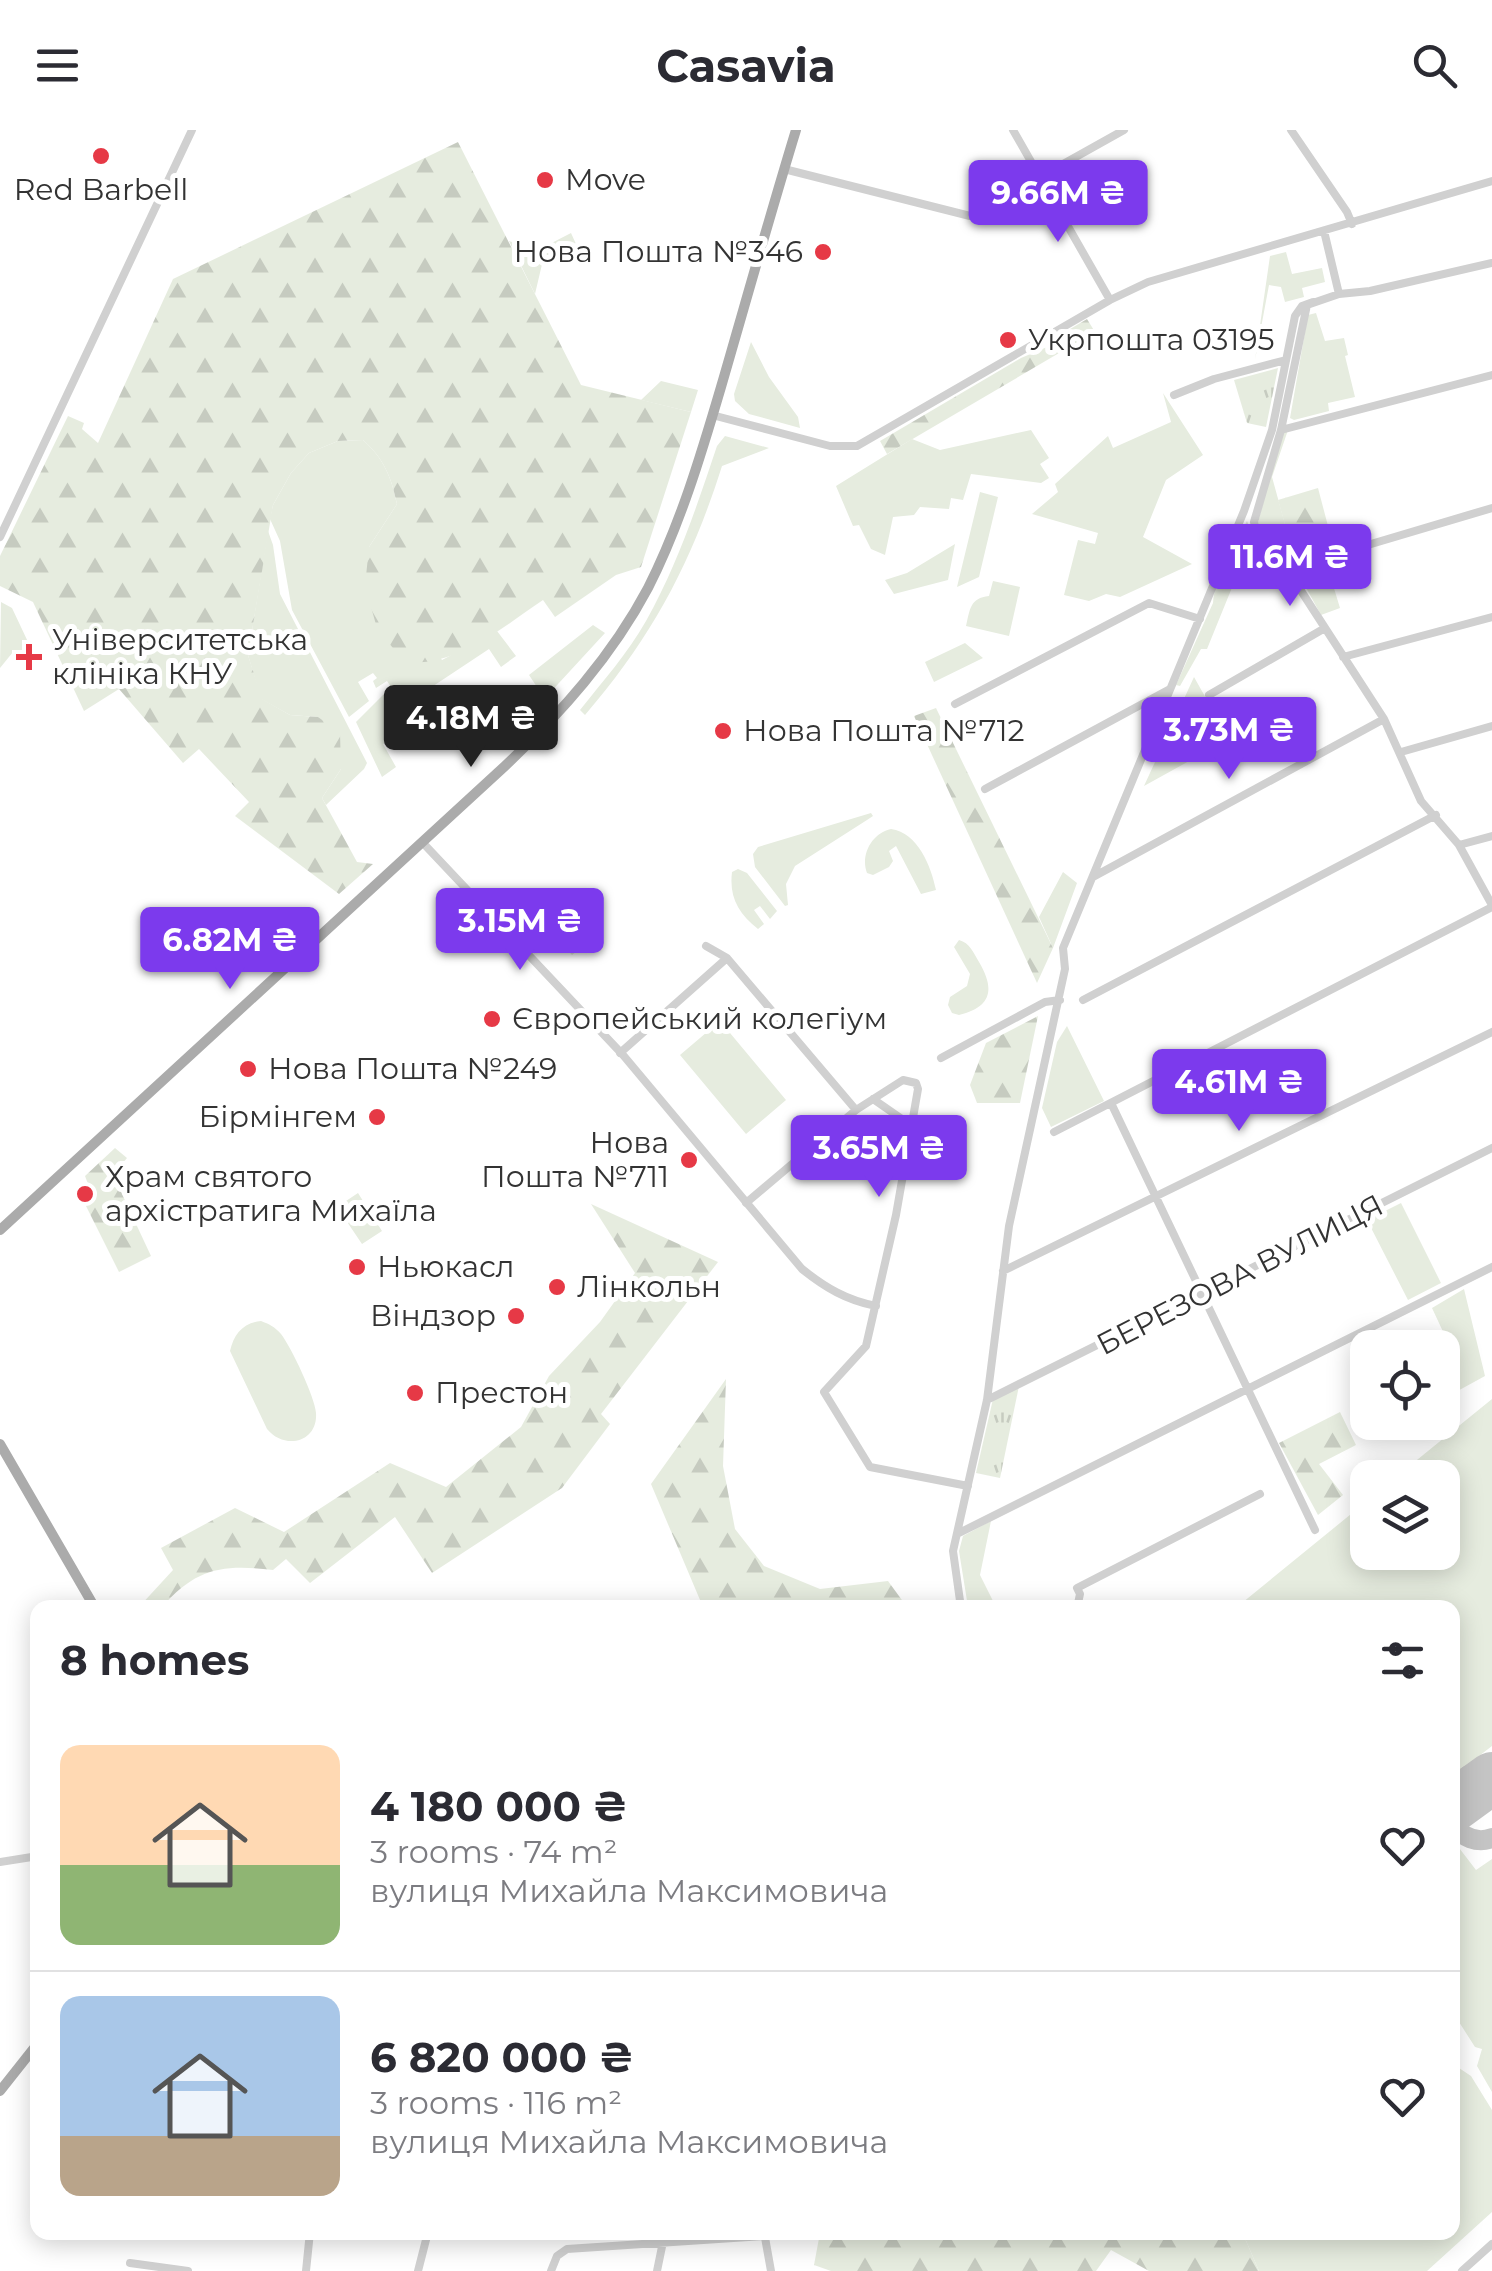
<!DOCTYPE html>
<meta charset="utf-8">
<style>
:root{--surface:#fff;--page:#f2f2f3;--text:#2b2b33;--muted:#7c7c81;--line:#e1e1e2;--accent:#7c3aed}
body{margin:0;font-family:Montserrat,sans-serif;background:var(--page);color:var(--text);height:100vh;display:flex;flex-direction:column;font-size:38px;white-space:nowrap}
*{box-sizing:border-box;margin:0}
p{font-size:32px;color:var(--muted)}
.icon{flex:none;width:55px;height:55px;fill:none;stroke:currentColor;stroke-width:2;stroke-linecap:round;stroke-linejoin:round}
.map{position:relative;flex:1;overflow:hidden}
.side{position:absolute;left:30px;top:1470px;width:1430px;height:640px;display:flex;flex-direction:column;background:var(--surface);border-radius:20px;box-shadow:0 5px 25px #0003}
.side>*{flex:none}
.fabs{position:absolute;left:1350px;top:1200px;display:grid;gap:20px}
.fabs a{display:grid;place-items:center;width:110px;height:110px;border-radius:20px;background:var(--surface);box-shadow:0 5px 25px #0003;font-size:50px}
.price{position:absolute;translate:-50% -85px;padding:0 22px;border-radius:10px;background:var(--accent);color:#fff;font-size:32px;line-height:65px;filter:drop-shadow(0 2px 5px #0008)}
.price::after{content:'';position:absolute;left:50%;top:60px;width:30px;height:22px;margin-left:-15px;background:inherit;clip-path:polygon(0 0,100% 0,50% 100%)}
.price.selected{background:#222;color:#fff}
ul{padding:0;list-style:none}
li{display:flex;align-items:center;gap:30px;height:250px;padding:0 30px}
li+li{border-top:2px solid var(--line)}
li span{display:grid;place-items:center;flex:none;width:280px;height:200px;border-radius:20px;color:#555}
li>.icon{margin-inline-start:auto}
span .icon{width:120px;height:120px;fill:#fffc;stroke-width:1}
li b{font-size:42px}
h2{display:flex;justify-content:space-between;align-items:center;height:120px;padding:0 30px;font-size:42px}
header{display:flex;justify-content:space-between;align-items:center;height:130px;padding:0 30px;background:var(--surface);font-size:45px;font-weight:700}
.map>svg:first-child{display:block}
.green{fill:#e6ecdf}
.forest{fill:url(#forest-firs)}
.park{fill:url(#park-tufts)}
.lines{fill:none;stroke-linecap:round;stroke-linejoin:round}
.taxiway{stroke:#c4c4c4;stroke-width:20}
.runway{stroke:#c4c4c4;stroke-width:52}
.minor{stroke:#d0d0d0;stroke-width:8}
.major{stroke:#ababab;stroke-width:10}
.poi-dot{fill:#e63946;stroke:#fff;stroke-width:4}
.labels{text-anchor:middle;stroke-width:10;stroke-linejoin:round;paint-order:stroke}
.poi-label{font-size:30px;fill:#333;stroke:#fff;text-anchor:start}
.street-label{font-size:30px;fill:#333;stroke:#fff}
</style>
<header><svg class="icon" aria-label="menu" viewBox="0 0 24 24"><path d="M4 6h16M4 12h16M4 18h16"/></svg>Casavia<svg class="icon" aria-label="search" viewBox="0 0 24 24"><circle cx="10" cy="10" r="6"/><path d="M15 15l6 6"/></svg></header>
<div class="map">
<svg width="1492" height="2141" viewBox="0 0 1492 2141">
<defs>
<pattern id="forest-firs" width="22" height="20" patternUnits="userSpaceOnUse" patternTransform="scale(2.5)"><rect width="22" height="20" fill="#e6ecdf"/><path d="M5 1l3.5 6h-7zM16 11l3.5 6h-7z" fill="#c6cbc0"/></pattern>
<pattern id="park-tufts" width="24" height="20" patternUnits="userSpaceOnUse" patternTransform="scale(2.5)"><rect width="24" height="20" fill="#e6ecdf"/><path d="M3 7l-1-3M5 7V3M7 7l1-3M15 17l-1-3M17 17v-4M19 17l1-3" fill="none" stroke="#c6cbc0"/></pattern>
</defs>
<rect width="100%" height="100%" fill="#fff"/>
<path class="green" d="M571,103l5,11 -33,16 -8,34 -26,-53 29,9z
M1286,122l6,22 30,-6 3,14 -23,6 2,9 -19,5 -4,-15 -12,-2 -14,75 15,-104z
M1316,183l9,28 19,-3 4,17 -3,1 10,41 -27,6 1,8 -35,9 -4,-2 18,-103z
M751,212l18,35 29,40 2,11 -51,-14 -14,-13 -1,-7z
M661,251l37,9 -7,22 -50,-12z
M1163,263l40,62 -37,25 -23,57 49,27 -72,33 -14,-3 -17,7 -25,-6 14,-55 17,4 3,-11 -66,-19 26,-22 -3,-8 53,-48 5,12 58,-26z
M1031,300l18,28 -9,6 9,14 -8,5 -70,-9 -8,26 -12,-2 -2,11 -29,-2 -6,8 -21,2 -8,38 -14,-6 -12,-24 -6,1 -17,-40 76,-47 28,11z
M1288,300l-16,47 21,76 -11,4 -25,-31 25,-95z
M725,306l44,12 -47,18c-31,98 -70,171 -137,249l-5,-5c23,-29 48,-57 66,-89 31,-55 51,-115 71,-175z
M363,310c21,19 28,36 34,64l-28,43 73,113 55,-29 19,25 -15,11 -12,-18 -101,67 11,18 -16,10 13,23 -14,10 -26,-55 35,-35 -4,-6 -11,7 -3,-7 4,-3 -4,-5 -15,9 11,19 -20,16 -57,-107 -12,-69 -10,-22 3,-14 18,-32 18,-20 29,-12z
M980,362l18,5 -19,80 -22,10z
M1247,391l6,15 -46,113h-6l-21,37 -4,-1 37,-82c2,-29 21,-57 34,-82z
M268,401l5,14 7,49 87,169 -3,6 -38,36 -4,-7 19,-29 -23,-52 -28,-2 -29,-16 -13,-44z
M955,414l-7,36 -54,14 -9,-14 22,-7z
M1326,432l14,46 -19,7 -24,-44z
M993,451l27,6 -11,49 -43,-10c4,-17 4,-28 23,-30z
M1,472l11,6 25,53 -5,6 -19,-15 -13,16z
M593,495l12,8 -93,101 -2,-8 31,-33 -12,-18z
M965,513l18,15 -49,24 -9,-20z
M1194,547l35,62 -85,47z
M871,683l2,3 -6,4 -72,46 -9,18 2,21 -3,1 -30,-39 -2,-13 5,-7z
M891,699c27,4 40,37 45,61l-15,4 -25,-48 -7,5 4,10 -4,6 -16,8 -6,-2c-7,-18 5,-40 24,-44z
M738,739l9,4 30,38 -7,8 -10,-13 -6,4 10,14 -6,5c-20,-16 -29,-32 -26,-57z
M1063,742l14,11 -24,65 -14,-31z
M569,769l13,14 -11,11 15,16 4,-4 2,3 -20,16 -35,-39 1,-4 8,8z
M959,810c11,3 14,12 20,22 16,27 13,45 -20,53l-7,-2 -4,-8 2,-8 17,-11 3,-12 -16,-27z
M720,891l66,79 -40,34 -66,-79z
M1067,896l37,75 -53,26 -9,-19 15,-66z
M358,1063l24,38 -20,13 -25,-37z
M1401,1073l40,80 -33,17 -41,-80z
M1464,1159l21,87 -42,23v-39l10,-7 -21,-45z
M261,1191c8,3 14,6 20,13 10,13 34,63 35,79 2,30 -32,37 -49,16l-37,-78c4,-17 13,-28 31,-30z
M1492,1269v347l-39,30 -1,-168 -215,-1 130,-106 1,51h74v-74l-46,-1z
M991,1391l-11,54 16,32h-28l-9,-56 4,-15z
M1453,1710l23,30 16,-11v233l-15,-26 5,-17 -7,-2 -16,-25 -6,5z
M1453,1934l18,12 21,34v102l-65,59h-168l-15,-35 2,-4h206z"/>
<path class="forest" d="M458,12l123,243 110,27 -50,155 -25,8 -61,42 -12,-17c-40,27 -88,68 -139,62l-27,-34 -12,-42 4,-39 28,-43c-6,-28 -13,-45 -34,-64l-25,1 -29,12 -18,20 -18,32 -25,150 14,44 28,16 28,2 22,16 1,36 -19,29 35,64 16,2 -34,30 -104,-78 14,-14 -50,-53 -16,14 -64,-74 -35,22 -51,-109 -33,-16v-30l68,-140 16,7 -2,6 16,14 75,-164z
M1087,189l8,13 -208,122 -7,-13 141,-83 26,-11 3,-6z
M1318,358l15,57 -36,10 -4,-2 -15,-53z
M936,578l117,240 -16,35 -123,-267z
M1038,886l-18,87h-43l-7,-18 16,-42z
M115,1018l12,10 -13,16 1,5 36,77 -32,16 -40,-80 9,-8 -3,-8z
M591,1074l127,58 -117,152 9,10 -48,64 -130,85 -37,-56 -85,66 -24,-24 -13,11c-50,-6 -77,-2 -111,37h-23l34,-37 -12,-22 74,-40 49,24 106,-69 56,24 75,-60 28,-51 51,-54 35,-49z
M726,1249l-3,87 12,63 29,37 56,23 68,-8 19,26h-204l-52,-123z
M1340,1282l16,33 -37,19 24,31 -25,20 -39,-72z
M1246,2102l-2,4 15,35h-110l-38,-21 -15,21h-265l-17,-6 6,-32z"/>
<path class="park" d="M1278,238l-12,59 -19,-4 -13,-43z
M1019,1256l-19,92 -24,-5 17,-74z"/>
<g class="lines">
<path class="taxiway" d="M1452,1657l17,-12 23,-4
M1452,1695c11,12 25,19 40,13"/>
<path class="runway" d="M1452,1677l40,-29"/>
<path class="minor" d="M1013,0l97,170
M1291,0l56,82 5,12
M784,39l186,47 154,-86
M1324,101l15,63
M1492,133l-122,28 -31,3 -32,11 -26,125 -27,92c2,15 16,33 29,41l101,156 37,82 38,44 33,60
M1174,265l40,-16 72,-19
M712,285l118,31h27l253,-146 38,-18 344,-101
M1281,300l211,-55
M0,407l192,-407
M1287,439l205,-61
M1343,527l149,-40
M1209,565l116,-67
M955,574l194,-101 51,16
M1401,622l91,-26
M985,659l185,-100
M423,713l200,212 179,214c24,19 44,31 74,37
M1459,715l33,-9
M1093,747l291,-158
M706,816l21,12 129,152
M1083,870l353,-185
M620,923l107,-95
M941,928l104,-56 15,-2
M873,969l39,27
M1111,973l204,427
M1054,1002l438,-225
M746,1073l110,-93 47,-30 13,3 2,6 -22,126 -30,131 -42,46 46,75 98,19
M1003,1141l489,-239
M987,1270l505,-252
M957,1404l535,-267
M961,1478l-8,-57 34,-151 22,-174 56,-257 -2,-21 181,-437 28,-81 23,-114 7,-10 11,-4
M1077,1478l3,-14 -3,-6 183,-94
M0,1732l38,-6
M764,2102l7,39
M130,2133l58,8
M306,2141l4,-39
M418,2141l10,-39
M551,2141l6,-15 10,-7 197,-13
M657,2141l8,-39
M1462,2141l30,-27"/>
<path class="major" d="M0,1100l505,-464c56,-53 107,-110 143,-178 32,-63 53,-133 73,-201 25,-86 49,-172 75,-257
M0,1314l95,164
M0,1961l38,-48"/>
</g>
<g class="poi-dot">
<circle cx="101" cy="26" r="10"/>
<circle cx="545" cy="50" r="10"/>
<circle cx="823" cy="122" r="10"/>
<circle cx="1008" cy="210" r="10"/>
<path d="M24 512h10v10h10v10h-10v10h-10v-10h-10v-10h10z"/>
<circle cx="723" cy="601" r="10"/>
<circle cx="492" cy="889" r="10"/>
<circle cx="248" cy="939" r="10"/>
<circle cx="377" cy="987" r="10"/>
<circle cx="689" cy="1030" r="10"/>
<circle cx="85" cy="1064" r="10"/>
<circle cx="357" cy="1137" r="10"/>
<circle cx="557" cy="1157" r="10"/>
<circle cx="516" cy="1186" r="10"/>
<circle cx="415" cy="1263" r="10"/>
</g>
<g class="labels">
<g class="poi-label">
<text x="565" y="60">Move</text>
<text x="101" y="70" text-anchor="middle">Red Barbell</text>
<text x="803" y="132" text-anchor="end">Нова Пошта №346</text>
<text x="1028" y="220">Укрпошта 03195</text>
<text x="52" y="520">Університетська<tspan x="52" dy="34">клініка КНУ</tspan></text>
<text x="743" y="611">Нова Пошта №712</text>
<text x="512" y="899">Європейський колегіум</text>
<text x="268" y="949">Нова Пошта №249</text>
<text x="357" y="997" text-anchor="end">Бірмінгем</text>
<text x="669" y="1023" text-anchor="end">Нова<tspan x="669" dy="34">Пошта №711</tspan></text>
<text x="105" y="1057">Храм святого<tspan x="105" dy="34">архістратига Михаїла</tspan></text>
<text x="377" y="1147">Ньюкасл</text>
<text x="577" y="1167">Лінкольн</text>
<text x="496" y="1196" text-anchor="end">Віндзор</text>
<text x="435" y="1273">Престон</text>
</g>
<g class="street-label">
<text transform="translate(1240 1145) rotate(-27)" y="10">БЕРЕЗОВА ВУЛИЦЯ</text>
</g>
</g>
</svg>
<div class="fabs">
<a><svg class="icon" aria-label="locate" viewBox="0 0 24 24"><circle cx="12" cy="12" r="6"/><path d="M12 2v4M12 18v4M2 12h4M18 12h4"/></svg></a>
<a><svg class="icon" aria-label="layers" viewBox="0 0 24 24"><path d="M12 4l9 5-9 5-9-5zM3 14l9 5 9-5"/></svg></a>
</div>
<b class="price" style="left:1058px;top:115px">9.66M ₴</b>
<b class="price" style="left:1290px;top:479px">11.6M ₴</b>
<b class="price selected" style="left:471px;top:640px">4.18M ₴</b>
<b class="price" style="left:1229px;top:652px">3.73M ₴</b>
<b class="price" style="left:520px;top:843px">3.15M ₴</b>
<b class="price" style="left:230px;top:862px">6.82M ₴</b>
<b class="price" style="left:1239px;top:1004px">4.61M ₴</b>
<b class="price" style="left:879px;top:1070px">3.65M ₴</b>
<section class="side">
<h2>8 homes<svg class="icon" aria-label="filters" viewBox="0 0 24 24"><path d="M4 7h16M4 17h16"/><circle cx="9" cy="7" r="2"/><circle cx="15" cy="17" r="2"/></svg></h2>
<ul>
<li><span style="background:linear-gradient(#ffd9b3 60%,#8fb573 0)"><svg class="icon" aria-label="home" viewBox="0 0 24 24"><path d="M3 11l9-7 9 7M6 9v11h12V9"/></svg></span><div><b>4 180 000 ₴</b><p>3 rooms · 74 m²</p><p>вулиця Михайла Максимовича</p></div><svg class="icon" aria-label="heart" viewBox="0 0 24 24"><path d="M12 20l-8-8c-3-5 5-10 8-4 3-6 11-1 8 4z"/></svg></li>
<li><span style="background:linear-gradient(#a9c7e8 70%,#b9a48a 0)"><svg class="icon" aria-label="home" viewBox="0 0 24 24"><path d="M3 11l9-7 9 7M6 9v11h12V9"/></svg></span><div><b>6 820 000 ₴</b><p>3 rooms · 116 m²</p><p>вулиця Михайла Максимовича</p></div><svg class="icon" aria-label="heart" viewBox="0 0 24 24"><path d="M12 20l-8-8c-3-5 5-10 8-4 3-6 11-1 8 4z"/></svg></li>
</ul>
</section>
</div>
